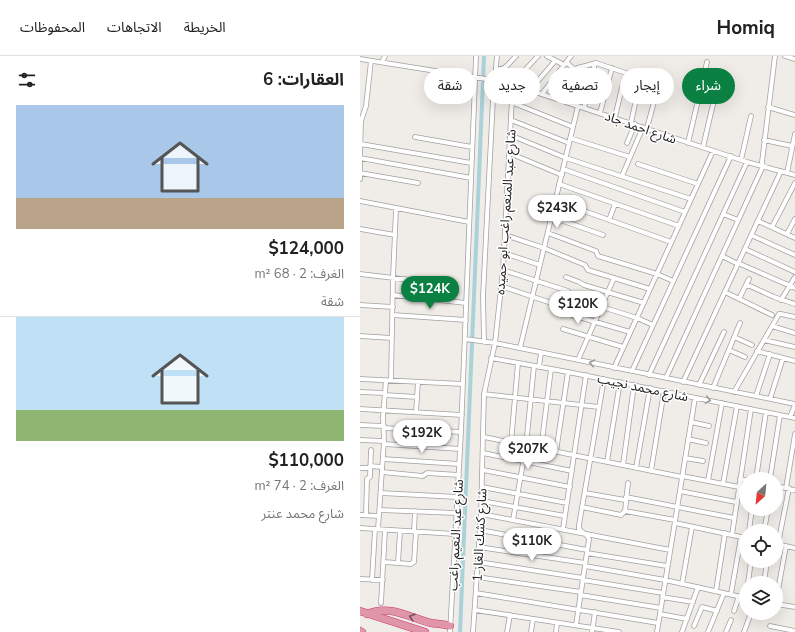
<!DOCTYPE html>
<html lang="ar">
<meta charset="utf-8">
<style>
:root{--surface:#fff;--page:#f2f2f2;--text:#222;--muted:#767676;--line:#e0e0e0;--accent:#0b8043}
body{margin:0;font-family:"Nunito Sans","Noto Sans Arabic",sans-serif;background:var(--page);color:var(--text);direction:rtl;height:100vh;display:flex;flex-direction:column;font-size:15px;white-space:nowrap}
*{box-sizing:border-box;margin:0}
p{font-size:13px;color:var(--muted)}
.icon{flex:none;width:22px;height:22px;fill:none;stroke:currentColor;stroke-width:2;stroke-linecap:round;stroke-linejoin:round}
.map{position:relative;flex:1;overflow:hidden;direction:ltr}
.details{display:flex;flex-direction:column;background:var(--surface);width:360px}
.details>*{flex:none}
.top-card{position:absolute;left:12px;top:12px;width:363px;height:36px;direction:rtl;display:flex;gap:8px}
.needle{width:26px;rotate:207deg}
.controls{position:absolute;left:379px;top:416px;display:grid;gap:8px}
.controls a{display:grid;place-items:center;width:44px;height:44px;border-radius:50%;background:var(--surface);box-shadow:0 4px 16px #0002;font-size:20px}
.price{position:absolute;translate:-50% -34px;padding:0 9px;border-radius:14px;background:#fff;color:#222;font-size:13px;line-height:26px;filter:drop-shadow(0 1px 2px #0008)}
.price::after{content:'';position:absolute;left:50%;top:24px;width:12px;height:9px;margin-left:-6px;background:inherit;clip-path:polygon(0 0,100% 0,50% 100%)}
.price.active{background:var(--accent);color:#fff}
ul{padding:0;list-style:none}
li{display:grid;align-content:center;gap:8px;height:212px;padding:0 16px}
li+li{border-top:1px solid var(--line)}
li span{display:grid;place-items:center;height:124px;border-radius:0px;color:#555}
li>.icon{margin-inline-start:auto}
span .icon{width:72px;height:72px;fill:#fffc;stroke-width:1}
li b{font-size:17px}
h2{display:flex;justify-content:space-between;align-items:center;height:48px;padding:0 16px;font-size:17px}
.tag{padding:0 14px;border-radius:18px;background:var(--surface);box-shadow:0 4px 16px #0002;font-size:14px;line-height:36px}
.tag.active{background:var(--accent);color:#fff}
header{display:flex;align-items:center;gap:24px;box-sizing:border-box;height:56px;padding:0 20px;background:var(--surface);border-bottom:1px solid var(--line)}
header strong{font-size:19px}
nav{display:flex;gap:22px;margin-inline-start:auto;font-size:14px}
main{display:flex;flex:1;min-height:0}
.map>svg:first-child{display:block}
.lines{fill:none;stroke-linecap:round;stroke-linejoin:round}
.canal{stroke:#acd2d9;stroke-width:4}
.minor-casing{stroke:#a1a1a1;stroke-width:5.5}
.motorway-casing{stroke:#cc3673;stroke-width:8}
.minor{stroke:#fff;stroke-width:4}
.motorway{stroke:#e096a8;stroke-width:7}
.oneway{stroke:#9b9b9b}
.oneway2{stroke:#76555d}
.labels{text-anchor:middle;stroke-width:3;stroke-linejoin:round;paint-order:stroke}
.street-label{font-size:13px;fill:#202020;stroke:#fff}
</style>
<header>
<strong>Homiq</strong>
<nav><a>الخريطة</a><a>الاتجاهات</a><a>المحفوظات</a></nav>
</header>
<main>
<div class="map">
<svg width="435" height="576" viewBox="0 0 435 576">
<rect width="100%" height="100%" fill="#f0ede8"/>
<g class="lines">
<path class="canal" d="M100,576l24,-576"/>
<defs>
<path id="minor" d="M187,0l17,9
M425,0l10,3
M0,3l145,23 242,80 48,13
M22,6l3,-6
M206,6l9,8 2,3 -9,29
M136,13c9,2 14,-7 20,-13
M214,13l22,-6 60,20 1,8 -10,37
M152,28l26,-28
M170,34l25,-29
M182,38l29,-38
M151,46l62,25
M408,51l27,8
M224,52l11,-45
M240,57l12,-45
M255,61l9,-38
M151,64l58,23
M271,67l6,-28
M150,79l56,23 125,41
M55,81l57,10
M210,82l60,19
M404,84l28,6
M267,87l8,-19
M328,87l19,-81
M1,88l110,19
M343,91l15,-64
M149,97l53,22
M0,102l1,-37 5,-15 5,-45
M381,104l10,-44
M278,108l60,20
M203,113l122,43
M0,117l58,10
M427,117l8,-39
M262,120l21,-49
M0,123v-21l111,20
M199,128l120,42
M0,145l109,21
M196,145l115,41
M363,158l15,6
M192,161l51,18
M249,164l6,-16
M398,165l37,17
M412,171l23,-44
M0,173l35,6
M188,177l48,18 2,5 59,18 16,7
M427,178l8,-15
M145,179l39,13 41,17 3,5 62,19
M391,179l44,20
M385,193l50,23
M144,197l36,12
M362,200l16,8
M378,207l57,25
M143,214l65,21 -1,5 70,22 16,7
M0,218l94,11
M206,221l13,5 5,3 60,18
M141,230l68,23 2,2 1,4 58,17
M386,230h4l24,11 21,7
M365,236l47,23
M33,239l73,8
M379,243l10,-20
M421,244l14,-23
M0,249l33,2
M203,251l4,-11
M33,259l73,5
M412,270l23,7
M203,273l60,18
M0,280l32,2
M374,281l18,8
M105,283l30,4 300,61
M404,284l31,7
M124,286l-1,-46 10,-197 4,-43
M160,292l58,-242
M369,294l16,7
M397,295l38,10
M131,302l77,14 227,46
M218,304l36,-82
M179,311l2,-14
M254,312l99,-217
M272,315l99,-215
M289,319l98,-213
M306,322l97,-212 -1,-4 13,-106
M0,323l103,5
M31,324l2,-103 3,-68
M323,326l98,-211
M339,329l25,-53
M353,332l27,-65
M0,336l25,1
M374,336l45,-78h2l14,3
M124,338l115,13
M25,339l32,2
M396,340l14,-42
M410,343l13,-41
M0,353l102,6
M56,356l2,-30
M430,361l5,-12
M331,366l18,4
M0,369l24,1
M24,372l77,4
M124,381l198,40
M328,383l18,4
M0,384l24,1
M151,387l7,-80
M24,388l76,5
M181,393l10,-80
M196,396l12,-80
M123,397l89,18
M325,402l18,3
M23,403l76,5
M247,406l13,-80
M263,409l11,-80
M10,410l12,1
M0,412h10
M276,412l14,-80
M123,414l87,17
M291,415l13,-80
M22,416l41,4 4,-3 32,2
M322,420l57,11
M380,423l6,1
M396,423l10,-67
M410,423l10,-64
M348,425l14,-78
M363,428l14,-78
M416,430l19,4
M122,431l85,16
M426,432l9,-54
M320,435l56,11
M21,437l76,4
M225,437l40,7
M266,441l108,21
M122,445l83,15
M222,451l39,8 4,-4 50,9
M20,454l76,3
M265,455l3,-28
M121,458l189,36
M0,459l19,1
M6,459l1,-36 3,-2 1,-27
M153,464l13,-74 8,-80
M315,467l71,15
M0,472l95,6
M18,473l6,-88 -1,-24 3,-37
M203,473l23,-154
M120,474l107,20
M389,475l3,-22
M404,475l4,-22
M54,476l1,-21
M372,479l19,-126
M416,488l19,4
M418,488l11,-56
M119,491l106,16
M227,497l80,13
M24,506l27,2 3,-2 2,-30
M118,506l105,16
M38,507l2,-32
M225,510l80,14 81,18
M117,521l104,15
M0,523l23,1
M12,524l3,-51
M223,524l80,13
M388,527l3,-22
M404,527l3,-22
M322,528l10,-57
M356,535l9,-58
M116,537l182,30
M371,538l10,-57
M220,539l81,13
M302,541l31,5
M416,545l10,-55
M21,547l4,-73
M416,548l19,3
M115,554l144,22
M374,555l5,-15
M300,558l27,5
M216,569l13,-86 -2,-3 -8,-7v-4l25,-146
M334,570l8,-19 15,4
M410,570l25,5
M90,576l11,-200 15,-376
M113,576l8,-118 3,-120 11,-51 8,-73 9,-172 2,-3 10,-7
M147,576l3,-17
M171,576l2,-13
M196,576l1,-9
M232,576l3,-20
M297,576l38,-234
M322,576l16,-45
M348,576l16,-39
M366,576l5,-12
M384,576l7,-19"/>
<path id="motorway" d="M0,555l65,21
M7,558c23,-10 43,4 64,9 6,1 13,1 19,3
M0,575l2,1"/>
</defs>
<use href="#minor" class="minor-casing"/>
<use href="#motorway" class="motorway-casing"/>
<use href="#minor" class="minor"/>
<use href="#motorway" class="motorway"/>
</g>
<defs><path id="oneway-chevron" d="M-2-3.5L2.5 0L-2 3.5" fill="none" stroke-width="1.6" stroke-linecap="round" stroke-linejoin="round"/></defs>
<g class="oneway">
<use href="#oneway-chevron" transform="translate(232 307) rotate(-168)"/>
<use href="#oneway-chevron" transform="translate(348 344) rotate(11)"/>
</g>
<use class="oneway2" href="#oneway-chevron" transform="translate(52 561) rotate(-162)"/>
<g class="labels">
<g class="street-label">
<text transform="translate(281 71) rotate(19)" y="5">شارع احمد جاد</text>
<text transform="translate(145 156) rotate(-86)" y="5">شارع عبد المنعم راغب ابو حميده</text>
<text transform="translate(283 331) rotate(12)" y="5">شارع محمد نجيب</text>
<text transform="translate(95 479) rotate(-87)" y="5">شارع عبد النعيم راغب</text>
<text transform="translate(119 479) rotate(-87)" y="5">شارع كشك الغاز 1</text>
</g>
</g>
</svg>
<div class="controls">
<a><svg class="needle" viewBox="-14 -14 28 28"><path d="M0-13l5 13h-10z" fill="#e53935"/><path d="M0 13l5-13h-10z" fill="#767676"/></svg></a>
<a><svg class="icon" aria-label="locate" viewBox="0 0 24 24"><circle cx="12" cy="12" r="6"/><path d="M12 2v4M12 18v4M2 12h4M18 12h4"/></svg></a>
<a><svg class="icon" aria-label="layers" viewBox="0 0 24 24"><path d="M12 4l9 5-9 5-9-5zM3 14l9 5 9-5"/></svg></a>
</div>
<b class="price" style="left:197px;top:173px">$243K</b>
<b class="price active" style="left:70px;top:254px">$124K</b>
<b class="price" style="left:218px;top:269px">$120K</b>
<b class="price" style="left:62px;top:398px">$192K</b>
<b class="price" style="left:168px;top:414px">$207K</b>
<b class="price" style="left:172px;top:506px">$110K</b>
<div class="top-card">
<a class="tag active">شراء</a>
<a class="tag">إيجار</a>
<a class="tag">تصفية</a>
<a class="tag">جديد</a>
<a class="tag">شقة</a>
</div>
</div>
<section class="details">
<h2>العقارات: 6<svg class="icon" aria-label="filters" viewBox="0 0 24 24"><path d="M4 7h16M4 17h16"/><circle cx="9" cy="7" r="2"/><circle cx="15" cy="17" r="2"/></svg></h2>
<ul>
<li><span style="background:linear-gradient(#a9c7e8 75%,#b9a48a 0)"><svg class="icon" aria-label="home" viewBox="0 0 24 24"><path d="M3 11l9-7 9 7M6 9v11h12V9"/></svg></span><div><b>$124,000</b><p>الغرف: 2 · 68 m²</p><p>شقة</p></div></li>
<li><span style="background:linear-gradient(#bfe0f5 75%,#8fb573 0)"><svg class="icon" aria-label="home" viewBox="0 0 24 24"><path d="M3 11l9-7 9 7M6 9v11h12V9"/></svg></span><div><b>$110,000</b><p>الغرف: 2 · 74 m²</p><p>شارع محمد عنتر</p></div></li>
</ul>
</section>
</main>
